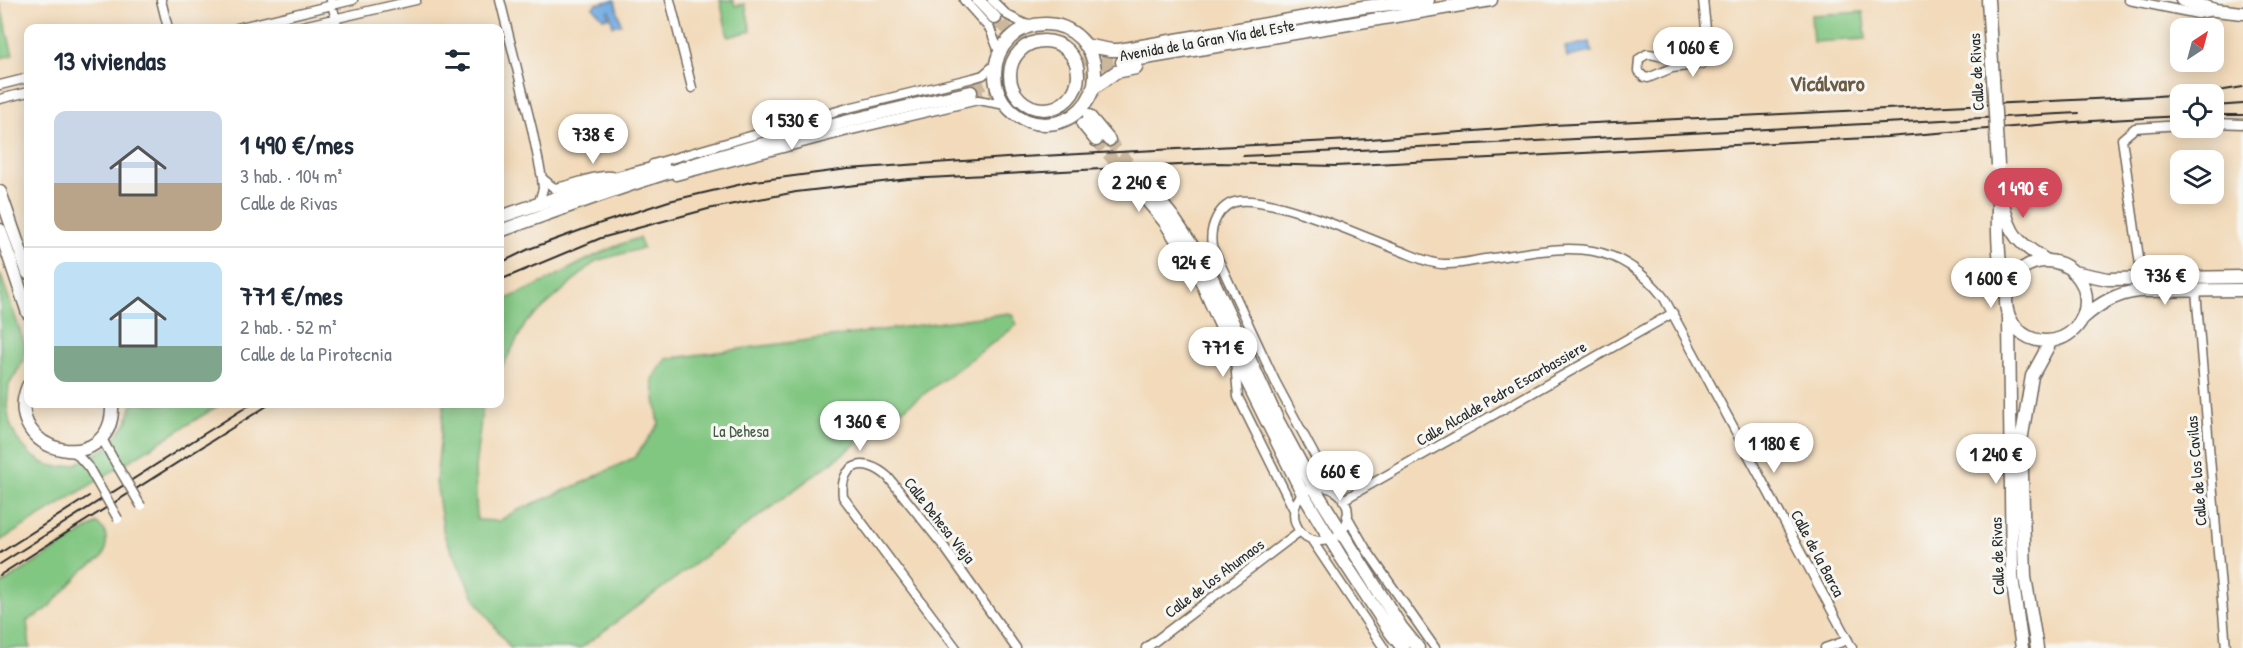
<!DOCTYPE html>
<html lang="es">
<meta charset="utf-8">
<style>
:root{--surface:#fff;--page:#f6f6f7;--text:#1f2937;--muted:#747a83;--line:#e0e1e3;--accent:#d1495b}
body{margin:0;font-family:"Patrick Hand",sans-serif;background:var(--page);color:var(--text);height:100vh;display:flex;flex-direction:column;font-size:22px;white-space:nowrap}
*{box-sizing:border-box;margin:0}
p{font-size:20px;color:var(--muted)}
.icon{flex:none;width:33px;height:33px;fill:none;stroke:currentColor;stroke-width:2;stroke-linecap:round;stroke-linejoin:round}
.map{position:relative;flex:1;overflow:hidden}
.sheet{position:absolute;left:24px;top:24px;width:480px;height:384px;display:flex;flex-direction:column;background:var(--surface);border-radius:12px;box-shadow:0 3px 15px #0003}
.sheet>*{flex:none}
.needle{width:39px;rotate:36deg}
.buttons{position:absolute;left:2170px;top:18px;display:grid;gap:12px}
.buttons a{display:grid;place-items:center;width:54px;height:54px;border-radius:12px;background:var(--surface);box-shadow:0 3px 15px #0003;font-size:30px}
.price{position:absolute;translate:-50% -51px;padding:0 14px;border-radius:21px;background:#fff;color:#222;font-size:20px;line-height:39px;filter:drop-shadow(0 2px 3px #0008)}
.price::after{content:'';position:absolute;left:50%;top:36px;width:18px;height:14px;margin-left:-9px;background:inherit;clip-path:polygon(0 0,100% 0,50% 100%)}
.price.active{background:var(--accent);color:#fff}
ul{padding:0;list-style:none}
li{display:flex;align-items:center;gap:18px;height:150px;padding:0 30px}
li+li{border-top:2px solid var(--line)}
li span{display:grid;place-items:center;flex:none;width:168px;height:120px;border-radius:12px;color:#555}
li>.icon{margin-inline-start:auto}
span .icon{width:72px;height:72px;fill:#fffc;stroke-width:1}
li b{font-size:26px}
h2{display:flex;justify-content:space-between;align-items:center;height:72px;padding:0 30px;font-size:26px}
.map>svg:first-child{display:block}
.green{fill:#81c681;stroke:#567856;stroke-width:1.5}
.water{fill:#71aae1;stroke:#4e6a86;stroke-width:1.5}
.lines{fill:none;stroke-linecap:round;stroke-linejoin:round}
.secondary-tunnel{stroke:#cab79d;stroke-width:12;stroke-dasharray:12 6;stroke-linecap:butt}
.street-casing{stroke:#71685d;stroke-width:11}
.secondary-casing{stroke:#71685d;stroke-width:15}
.street{stroke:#fff;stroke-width:8}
.secondary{stroke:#fff;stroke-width:12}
.rail{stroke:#2b2b2b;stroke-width:2}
.street-bridge-casing{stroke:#71685d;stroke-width:11;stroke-linecap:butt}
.secondary-bridge-casing{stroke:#71685d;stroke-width:15;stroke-linecap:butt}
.street-bridge{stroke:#fff;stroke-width:8}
.secondary-bridge{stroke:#fff;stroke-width:12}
.labels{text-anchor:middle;stroke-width:6;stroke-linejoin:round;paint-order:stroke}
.street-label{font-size:16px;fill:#2b2b2b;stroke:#f6f6f2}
.park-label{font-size:16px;fill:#455a45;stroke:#f6f6f2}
.district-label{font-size:22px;font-weight:bold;fill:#6c5c45;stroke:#f6f6f2}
</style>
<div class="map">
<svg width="2243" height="648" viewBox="0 0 2243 648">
<rect width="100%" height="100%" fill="#f6f6f2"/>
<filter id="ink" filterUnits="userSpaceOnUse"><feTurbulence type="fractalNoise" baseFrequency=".0167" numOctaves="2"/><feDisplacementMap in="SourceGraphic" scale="12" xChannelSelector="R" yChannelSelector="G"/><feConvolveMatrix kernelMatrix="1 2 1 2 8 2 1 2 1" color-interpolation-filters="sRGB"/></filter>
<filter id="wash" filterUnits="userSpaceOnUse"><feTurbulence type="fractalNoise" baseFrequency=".008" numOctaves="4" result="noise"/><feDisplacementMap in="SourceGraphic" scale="24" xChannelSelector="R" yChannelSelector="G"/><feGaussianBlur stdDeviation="1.35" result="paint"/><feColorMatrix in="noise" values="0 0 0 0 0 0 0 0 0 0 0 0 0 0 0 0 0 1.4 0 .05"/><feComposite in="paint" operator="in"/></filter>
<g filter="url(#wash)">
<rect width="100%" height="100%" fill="#f2daba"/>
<path class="green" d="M720,0h13l2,6 10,-2 6,27 -23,6z
M0,4l13,51 -13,3z
M1863,12l3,27 -53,3 -2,-27z
M639,238l4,10 -47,13 -70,62 -26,48v-70c48,-16 89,-48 139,-63z
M0,273l25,72 -1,15 -15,25 -2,21 3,18 7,15 14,16 14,9 14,3 17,-3 31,-16 20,-26 5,-18h89l-221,137z
M1009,313l4,3 4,9 -436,323h-71l-35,-49 -31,-64 -8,-54 8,-77h39l-8,64 2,52 22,1 17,-10 66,-28 53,-26 24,-33 -7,-45 14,-20z
M97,523l8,8 1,8v10l-4,9 -18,12 -39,41 -18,10 3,27h-30v-63z"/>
<path class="water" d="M615,0l6,24 -8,2 -3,-15h-2l1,7h-6l-10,-11 3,-3z
M1590,42l2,10 -25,5 -2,-10z"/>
</g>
<g filter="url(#ink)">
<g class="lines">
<path class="secondary-tunnel" d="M995,18l15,34
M1002,25l20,15
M1083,59h39
M1087,77l31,-14
M973,87l16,-5 15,-10
M971,92l12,-1 27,2
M1077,103l12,13
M1068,110l15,14
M1096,140l39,46
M1109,140l37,44"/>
<defs>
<path id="street" d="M161,0l7,28
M331,0l7,28
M500,0l32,129 10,49 1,11 -5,16
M670,0l22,88
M964,0l26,29 10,25
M992,0l15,15 24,12
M1703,0l6,57 -7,7 -30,4 -24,10 -4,-1 -6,-6 1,-12 8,-5c21,1 42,17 60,-4
M2129,0l69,14 15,-3
M237,28l116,-28
M294,28l122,-28
M0,85l28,-7
M0,99l28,-7
M2214,123l29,1
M653,164l195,-56 125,-30 10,-3 14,-12
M676,176l176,-46 126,-30 28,5
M542,178l12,10c19,-2 41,-14 58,-12
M2142,279l-20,-140 13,-11 46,-3
M2196,291l30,357
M1235,362l3,35 56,113
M101,437l11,20
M74,451l15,17
M1294 514a27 27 0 1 1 54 0a27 27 0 1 1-54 0Z
M1333,490l-58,-109 -63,-135c-3,-18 6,-43 28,-45 38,-3 122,35 161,50 13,5 29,13 43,13 14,1 28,-3 41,-5 73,-10 127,-28 179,39l188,350
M1343,500l330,-187
M1347,516l19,33 69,99
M1311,539l73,109
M956,648l-113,-151c-4,-34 22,-41 45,-20l57,71 71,100
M1146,648l154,-117
M1825,648l23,-8"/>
<path id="secondary" d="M978,0l17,18
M1988,0l5,79
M2182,0l33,10 28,3
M995 74a50 50 0 1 1 100 0a50 50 0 1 1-100 0Z
M1010 75a34 34 0 1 1 68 0a34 34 0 1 1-68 0Z
M1085,45l26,5h8l244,-43 65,-7
M1122,62l369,-62
M1092,89l24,-17 20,-4
M1089,116l20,24
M1083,124l13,16
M1999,178c-2,36 -3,83 7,117
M1146,184l26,32 36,53 70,152 36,67 87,139 17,21
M1135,186l30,36 33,52 36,81 69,139 38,63 50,76 12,15
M0,192l28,81
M2003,203c7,34 16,40 44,58
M500,217l106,-36 57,-15
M0,230l28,83
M500,231c58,-21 117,-43 176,-61 97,-31 196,-56 295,-78
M2006 301a40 40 0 1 1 80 0a40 40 0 1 1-80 0Z
M2073,272l35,7 135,-2
M2083,318c17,-15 33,-24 55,-27l105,-1
M2009,319l3,258 10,71
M28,386c-28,68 87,94 84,18
M2037,648l-12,-71 -4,-136 11,-65 19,-35"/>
</defs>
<use href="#street" class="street-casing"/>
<use href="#secondary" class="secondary-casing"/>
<use href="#street" class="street"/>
<use href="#secondary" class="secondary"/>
<path class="rail" d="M2214,106l29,-2
M2214,115h29
M1243,156l836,-43
M500,263l29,-14 66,-24 74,-24 86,-20 93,-12 173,-12 349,-18 183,-14 604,-29 55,-4 31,-5
M500,280l101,-42 107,-29 88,-17 112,-13 310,-16 118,3 551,-29 187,-15 107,-6
M0,553l89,-57
M0,564l251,-160
M0,575l270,-171"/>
<defs>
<path id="street-bridge" d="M112,457l29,49
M89,468l29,51"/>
<path id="secondary-bridge" d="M1993,79l5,86"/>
</defs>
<use href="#street-bridge" class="street-bridge-casing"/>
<use href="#secondary-bridge" class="secondary-bridge-casing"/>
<use href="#street-bridge" class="street-bridge"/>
<use href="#secondary-bridge" class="secondary-bridge"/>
</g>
</g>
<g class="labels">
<g class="street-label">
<text transform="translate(1207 40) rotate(-10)" y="6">Avenida de la Gran Vía del Este</text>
<text transform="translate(1976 72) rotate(-93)" y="6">Calle de Rivas</text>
<text transform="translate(1501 393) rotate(-30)" y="6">Calle Alcalde Pedro Escarbassiere</text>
<text transform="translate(2196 471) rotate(-95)" y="6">Calle de los Cavilas</text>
<text transform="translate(940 520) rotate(52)" y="6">Calle Dehesa Vieja</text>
<text transform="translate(1818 553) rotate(62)" y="6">Calle de la Barca</text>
<text transform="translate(1997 556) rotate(-92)" y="6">Calle de Rivas</text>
<text transform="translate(1214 578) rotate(-37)" y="6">Calle de los Ahumaos</text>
</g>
<g class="park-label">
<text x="741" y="437">La Dehesa</text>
</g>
<g class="district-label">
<text x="1827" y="91">Vicálvaro</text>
</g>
</g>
</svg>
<div class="buttons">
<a><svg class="needle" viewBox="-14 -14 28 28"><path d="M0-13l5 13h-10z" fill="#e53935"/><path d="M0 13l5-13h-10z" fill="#747a83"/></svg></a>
<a><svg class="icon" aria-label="locate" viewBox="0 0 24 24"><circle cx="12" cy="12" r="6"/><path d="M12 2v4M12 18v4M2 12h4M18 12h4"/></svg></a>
<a><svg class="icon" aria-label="layers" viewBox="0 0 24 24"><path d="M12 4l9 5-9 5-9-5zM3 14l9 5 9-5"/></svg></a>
</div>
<b class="price" style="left:1693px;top:78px">1 060 €</b>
<b class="price" style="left:792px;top:151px">1 530 €</b>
<b class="price" style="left:593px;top:165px">738 €</b>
<b class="price" style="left:1139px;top:213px">2 240 €</b>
<b class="price active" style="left:2023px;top:219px">1 490 €</b>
<b class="price" style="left:1191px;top:293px">924 €</b>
<b class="price" style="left:2165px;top:306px">736 €</b>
<b class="price" style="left:1991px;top:309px">1 600 €</b>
<b class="price" style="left:1223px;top:378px">771 €</b>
<b class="price" style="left:860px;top:452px">1 360 €</b>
<b class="price" style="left:1774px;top:474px">1 180 €</b>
<b class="price" style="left:1996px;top:485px">1 240 €</b>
<b class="price" style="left:1340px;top:502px">660 €</b>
<section class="sheet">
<h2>13 viviendas<svg class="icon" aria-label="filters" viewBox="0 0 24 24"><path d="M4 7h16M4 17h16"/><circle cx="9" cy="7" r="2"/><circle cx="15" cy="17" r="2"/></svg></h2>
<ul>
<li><span style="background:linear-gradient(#c9d6e8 60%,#b9a48a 0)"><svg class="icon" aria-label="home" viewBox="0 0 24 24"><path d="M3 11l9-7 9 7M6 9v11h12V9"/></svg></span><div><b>1 490 €/mes</b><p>3 hab. · 104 m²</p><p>Calle de Rivas</p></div></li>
<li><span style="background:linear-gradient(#bfe0f5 70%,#7fa58c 0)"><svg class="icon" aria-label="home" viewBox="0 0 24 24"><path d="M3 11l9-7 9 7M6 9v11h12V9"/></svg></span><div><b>771 €/mes</b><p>2 hab. · 52 m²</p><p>Calle de la Pirotecnia</p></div></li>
</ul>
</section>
</div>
